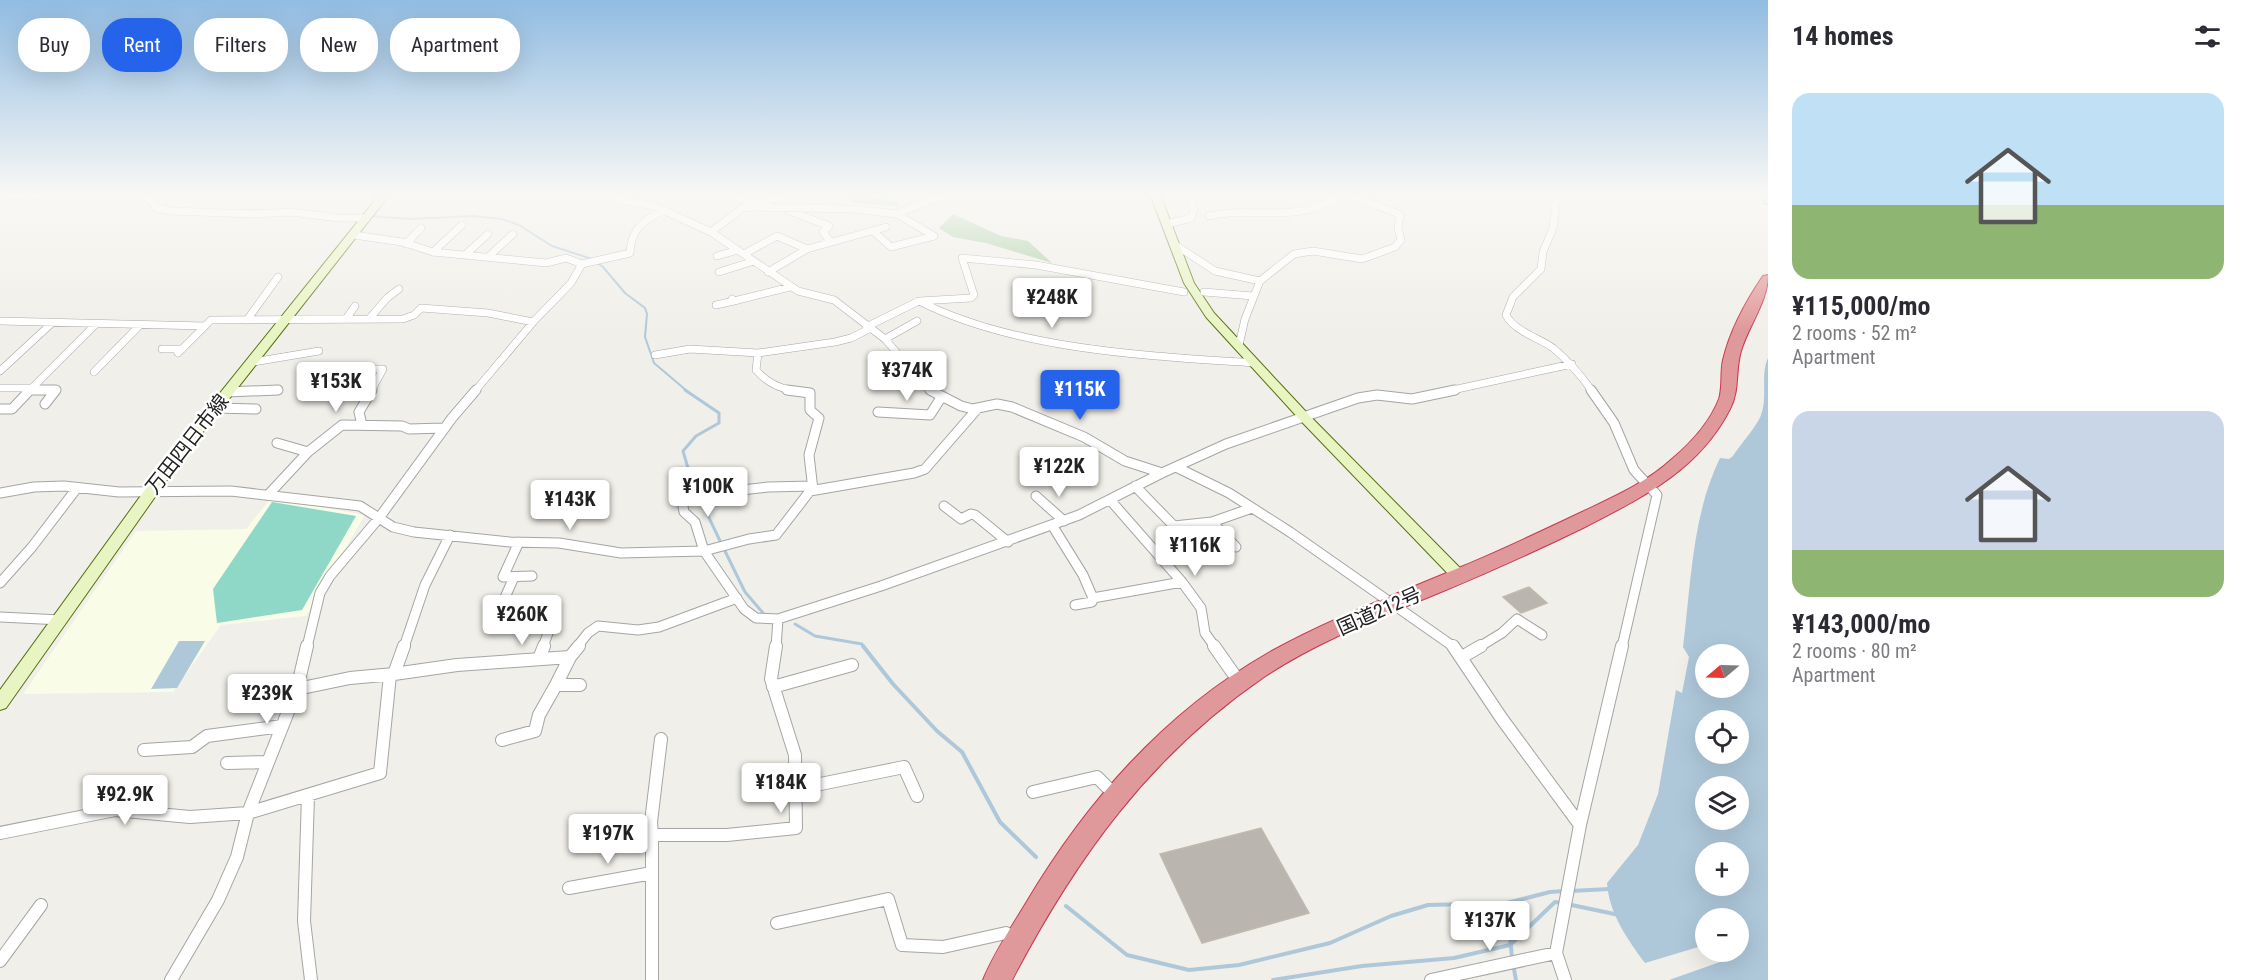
<!DOCTYPE html>
<meta charset="utf-8">
<style>
:root{--surface:#fff;--page:#f2f2f3;--text:#2b2b33;--muted:#7c7c81;--accent:#2563eb}
body{margin:0;font-family:"Roboto Condensed","Noto Sans JP",sans-serif;background:var(--page);color:var(--text);height:100vh;display:flex;flex-direction:column;font-size:22px;white-space:nowrap}
*{box-sizing:border-box;margin:0}
p{font-size:20px;color:var(--muted)}
.icon{flex:none;width:33px;height:33px;fill:none;stroke:currentColor;stroke-width:2;stroke-linecap:round;stroke-linejoin:round}
.map{position:relative;flex:1;overflow:hidden}
.side{display:flex;flex-direction:column;background:var(--surface);width:480px}
.side>*{flex:none}
.hud{position:absolute;left:18px;top:18px;width:570px;height:54px;display:flex;gap:12px}
.needle{width:39px;rotate:251deg}
.tools{position:absolute;left:1695px;top:644px;display:grid;gap:12px}
.tools a{display:grid;place-items:center;width:54px;height:54px;border-radius:50%;background:var(--surface);box-shadow:0 6px 24px #0002;font-size:30px}
.price{position:absolute;translate:-50% -51px;padding:0 14px;border-radius:6px;background:#fff;color:#222;font-size:20px;line-height:39px;filter:drop-shadow(0 2px 3px #0008)}
.price::after{content:'';position:absolute;left:50%;top:36px;width:18px;height:14px;margin-left:-9px;background:inherit;clip-path:polygon(0 0,100% 0,50% 100%)}
.price.selected{background:var(--accent);color:#fff}
ul{padding:0;list-style:none}
li{display:grid;align-content:center;gap:12px;height:318px;padding:0 24px}
li span{display:grid;place-items:center;height:186px;border-radius:18px;color:#555}
li>.icon{margin-inline-start:auto}
span .icon{width:108px;height:108px;fill:#fffc;stroke-width:1}
li b{font-size:26px}
h2{display:flex;justify-content:space-between;align-items:center;height:72px;padding:0 24px;font-size:26px}
.tag{padding:0 21px;border-radius:24px;background:var(--surface);box-shadow:0 6px 24px #0002;font-size:21px;line-height:54px}
.tag.selected{background:var(--accent);color:#fff}
main{display:flex;flex:1;min-height:0}
.map>svg:first-child{display:block}
.education{fill:#f9fce6}
.forest{fill:#a7cca2}
.pitch{fill:#8fd8c8}
.water{fill:#aec8da;fill-rule:evenodd}
.lines{fill:none;stroke-linecap:round;stroke-linejoin:round}
.stream-far2{stroke:#aec8da;stroke-width:2}
.stream-far1{stroke:#aec8da;stroke-width:3}
.stream{stroke:#aec8da;stroke-width:4}
.building{fill:#bab6af;stroke:#c1b9ad;stroke-width:1.5}
.street-far2-casing{stroke:#a5a5a5;stroke-width:8}
.street-far1-casing{stroke:#a5a5a5;stroke-width:11}
.street-casing{stroke:#a5a5a5;stroke-width:14}
.secondary-casing{stroke:#557110;stroke-width:2}
.highway-casing{stroke:#cb3952;stroke-width:2}
.street-far2{stroke:#fff;stroke-width:7}
.street-far1{stroke:#fff;stroke-width:9}
.street{stroke:#fff;stroke-width:12}
.secondary{fill:#e9f4c3;fill-rule:evenodd}
.highway{fill:#e0999a;fill-rule:evenodd}
.labels{text-anchor:middle;stroke-width:5;stroke-linejoin:round;paint-order:stroke}
.street-label{font-size:20px;fill:#212121;stroke:#fff}
</style>
<main>
<div class="map">
<svg width="1768" height="980" viewBox="0 0 1768 980">
<rect width="100%" height="100%" fill="#f1efe9"/>
<path class="education" d="M271,498l94,17 -59,101 -85,9 -48,67 -150,2 113,-163 110,-2z"/>
<path class="forest" d="M842,194c18,0 38,4 56,8l1,4 -46,-3z
M953,214l48,22 27,5 24,22 -66,-20 -33,-6 -14,-9z"/>
<path class="pitch" d="M272,502l84,14 -54,94 -85,13 -4,-34z"/>
<path class="water" d="M1768,358v622h-99l51,-18 -9,-11h27v-33h-32l-1,27 -60,18c-18,-24 -36,-50 -38,-80l31,-38 20,-51 18,-104 6,3 7,-36 -6,-10c8,-63 9,-132 37,-189l9,1 4,-3c7,-11 24,-30 28,-41 7,-18 -1,-40 7,-57zM1706,654h32v33h-32zM1706,720h32v33h-32zM1706,786h32v33h-32zM1706,852h32v33h-32z
M179,641h26l-28,47 -26,1z"/>
<g class="lines">
<path class="stream-far2" d="M165,194l3,2 -3,12
M228,210h48
M369,216l42,3 61,-3 30,3 17,6 33,21 40,13 11,8 22,26 20,15 2,6 -2,23 9,26 33,28"/>
<path class="stream-far1" d="M685,390l34,23v10l-23,13 -13,15 9,31 29,61
M724,549l21,43 18,21
M795,624l20,12 47,8 2,3"/>
<path class="stream" d="M863,646l30,38 44,47 25,21 38,70 36,35
M1571,891l38,-2
M1507,903l5,55
M1567,904l52,11
M1066,906l61,49 62,15 50,-5 91,-22 61,-27 37,-11 79,-2 43,-11 14,-1
M1513,964l3,16
M1273,980l89,-14 92,-8 56,-13 45,-43 6,1"/>
</g>
<path class="building" d="M1529,587l18,16 -26,10 -18,-16z
M1261,828l48,85 -107,30 -42,-89z"/>
<g class="lines">
<defs>
<path id="street-far2" d="M96,194c17,1 54,-5 60,14l14,3 85,3 35,-2 49,6h27
M610,194l15,7 29,5 57,26 87,59 36,9 51,39 42,49 6,3
M725,194l24,8 -2,6
M1557,194l-4,34 -10,24 -2,17 -28,28 -7,18c9,17 32,22 47,33 16,13 27,26 39,43
M0,196l98,-2
M751,202l17,-1 23,-7
M787,210l42,16 -6,6 7,9
M1209,216c32,-8 65,1 97,-6 14,-3 26,-10 39,-16
M1167,224l24,-6 3,-9 -5,-15
M873,231l18,16 43,-11 -37,-22
M711,232l33,-25 109,2 44,5 36,-15 21,-5
M354,235l48,7 31,10 113,11 20,-5 16,6 48,-11c1,-25 14,-33 35,-43
M406,244l15,-16
M1174,244l41,27 45,10
M807,249l79,-22
M433,252l29,-27
M744,254l33,-18 30,13 -39,23
M465,255l23,-21
M717,256l21,-6
M488,257l25,-23
M719,272l35,-11
M1204,292l49,4
M732,299l2,2 56,-14
M919,301l52,-3 3,-3 -12,-37 74,7 148,27
M716,305l18,-4
M346,319l9,-13
M369,319l18,-21 12,-9
M247,320l31,-43
M0,321l205,5
M866,327l53,-26c96,49 229,55 336,62
M885,339l32,-18
M1239,345l6,-26 15,-38 34,-27 19,-3 49,8 33,-12 6,-7 -3,-12 2,-12 -3,-3 -51,-19
M162,349h20
M178,353l33,-33 192,-1 11,-4 7,-7 67,5 45,9
M758,353l-2,17c10,12 22,18 38,21
M655,355l35,-6 68,4 77,-11 16,-4 18,-9
M253,362l66,-11
M360,369h23l-12,22
M0,371l52,-48
M94,372l45,-46
M0,388h32l64,-64
M30,390l25,1
M29,391l3,-3
M251,391l27,-1
M475,391l60,-71 36,-37 11,-19
M1448,391l124,-27"/>
<path id="street-far1" d="M30,390h26l-11,14
M787,390l23,3v17l9,8 -10,37 4,35
M930,390l31,16 12,3 24,-5 15,3 72,30 41,24 37,12 64,-29 132,-46 19,-3 35,4 43,-9
M1591,390l23,33 20,47 23,25 -35,152
M227,392l51,-2
M214,408l42,1
M0,409h12l18,-19
M878,412l52,3 12,-19
M362,425l-3,-13 13,-22
M277,443l31,9
M1178,468l51,25 61,39 164,115
M1135,486l39,40 38,-4
M0,493l34,-6 30,-1 55,6 112,-1 129,15 33,21 21,5 96,10 49,1 62,10 83,-2 40,58 12,9 22,1 103,-33 198,-71 83,-42
M715,493l53,-6 45,-1
M268,495l40,-43 34,-27 60,1 7,3 35,-1
M681,495l3,17 11,10 9,29 45,-12 27,-4 34,-44 104,-18 11,-4 53,-61
M1036,496l28,25
M944,506l17,13 10,-5 4,1 33,27
M1052,525l31,50 10,23 -1,4 -17,3
M519,542l-16,35 29,-1
M1236,547l-24,-25 40,-14
M1182,582l19,26 4,25 10,14
M0,583l32,-36 45,-59
M1093,598l89,-16 -71,-81
M499,611l15,-34
M0,617l61,3
M307,647l13,-54 10,-17 49,-58 73,-100 24,-28
M404,647l21,-62 25,-50
M543,647l5,-14
M577,647l11,-14 10,-7 40,4 21,-3 78,-29
M776,647l2,-28
M1479,647l23,-14 15,-14 25,16"/>
<path id="street" d="M404,646l-10,28 63,-9 113,-8 9,-11
M1214,646l26,37
M1453,646l49,73 78,106
M570,657l-14,28h24
M1462,657l19,-11
M539,659l5,-13
M773,687l79,-22
M297,689l53,-11 44,-4
M661,739l-10,83 1,13h75l69,-7 -1,-73 -24,-76 5,-33
M502,740l33,-9 4,-16 17,-30
M144,750l48,-3 15,-11 75,-10
M227,763l41,-1
M760,772l36,-3
M796,789l108,-22 13,29
M1033,792l64,-15 18,18
M308,796l-4,125 7,59
M0,833l115,-23 75,7 58,-4 132,-40 10,-98
M652,835v145
M569,888l83,-15
M777,923l111,-24 14,46 41,2 63,-14 12,6
M0,961l41,-56
M171,980l47,-80 19,-43 11,-44 49,-124 10,-43
M1431,980l125,-27
M1565,980l-9,-27 24,-128 42,-179"/>
<path id="secondary" d="M380,194h10l-209,266 -175,248 -6,2v-20l171,-236z
M1150,194h10l34,89 20,30 95,102 156,158 2,4 -2,4h-10l-154,-160 -95,-104 -22,-34z
M1760,194h8v10l-3,-1z"/>
<path id="highway" d="M1768,275c0,26 -19,50 -27,76 -6,20 -1,39 -11,58 -31,61 -87,88 -145,118 -47,23 -96,45 -144,65 -60,25 -123,49 -177,85 -115,79 -188,181 -252,303h-29c11,-27 28,-52 43,-77 60,-101 140,-192 244,-251 61,-34 127,-58 191,-85 41,-17 81,-36 121,-55 31,-15 64,-29 90,-53 19,-16 38,-37 47,-60 4,-13 1,-26 4,-39 7,-30 23,-59 40,-84z"/>
</defs>
<use href="#street-far2" class="street-far2-casing"/>
<use href="#street-far1" class="street-far1-casing"/>
<use href="#street" class="street-casing"/>
<use href="#secondary" class="secondary-casing"/>
<use href="#highway" class="highway-casing"/>
<use href="#street-far2" class="street-far2"/>
<use href="#street-far1" class="street-far1"/>
<use href="#street" class="street"/>
<use href="#secondary" class="secondary"/>
<use href="#highway" class="highway"/>
</g>
<linearGradient id="sky" x2="0" y2="1"><stop stop-color="#91bce2"/><stop offset="0.59" stop-color="#f9f8f5"/><stop offset="1" stop-color="#f9f8f5" stop-opacity="0"/></linearGradient>
<rect width="1768" height="331" fill="url(#sky)"/>
<g class="labels">
<g class="street-label">
<text transform="translate(187 444) rotate(-52)" y="7">万田四日市線</text>
<text transform="translate(1379 611) rotate(-24)" y="7">国道212号</text>
</g>
</g>
</svg>
<div class="tools">
<a><svg class="needle" viewBox="-14 -14 28 28"><path d="M0-13l5 13h-10z" fill="#e53935"/><path d="M0 13l5-13h-10z" fill="#7c7c81"/></svg></a>
<a><svg class="icon" aria-label="locate" viewBox="0 0 24 24"><circle cx="12" cy="12" r="6"/><path d="M12 2v4M12 18v4M2 12h4M18 12h4"/></svg></a>
<a><svg class="icon" aria-label="layers" viewBox="0 0 24 24"><path d="M12 4l9 5-9 5-9-5zM3 14l9 5 9-5"/></svg></a>
<a>+</a>
<a>−</a>
</div>
<b class="price" style="left:1052px;top:329px">¥248K</b>
<b class="price" style="left:907px;top:402px">¥374K</b>
<b class="price" style="left:336px;top:413px">¥153K</b>
<b class="price selected" style="left:1080px;top:421px">¥115K</b>
<b class="price" style="left:1059px;top:498px">¥122K</b>
<b class="price" style="left:708px;top:518px">¥100K</b>
<b class="price" style="left:570px;top:531px">¥143K</b>
<b class="price" style="left:1195px;top:577px">¥116K</b>
<b class="price" style="left:522px;top:646px">¥260K</b>
<b class="price" style="left:267px;top:725px">¥239K</b>
<b class="price" style="left:781px;top:814px">¥184K</b>
<b class="price" style="left:125px;top:826px">¥92.9K</b>
<b class="price" style="left:608px;top:865px">¥197K</b>
<b class="price" style="left:1490px;top:952px">¥137K</b>
<div class="hud">
<a class="tag">Buy</a>
<a class="tag selected">Rent</a>
<a class="tag">Filters</a>
<a class="tag">New</a>
<a class="tag">Apartment</a>
</div>
</div>
<section class="side">
<h2>14 homes<svg class="icon" aria-label="filters" viewBox="0 0 24 24"><path d="M4 7h16M4 17h16"/><circle cx="9" cy="7" r="2"/><circle cx="15" cy="17" r="2"/></svg></h2>
<ul>
<li><span style="background:linear-gradient(#bfe0f5 60%,#8fb573 0)"><svg class="icon" aria-label="home" viewBox="0 0 24 24"><path d="M3 11l9-7 9 7M6 9v11h12V9"/></svg></span><div><b>¥115,000/mo</b><p>2 rooms · 52 m²</p><p>Apartment</p></div></li>
<li><span style="background:linear-gradient(#c9d6e8 75%,#8fb573 0)"><svg class="icon" aria-label="home" viewBox="0 0 24 24"><path d="M3 11l9-7 9 7M6 9v11h12V9"/></svg></span><div><b>¥143,000/mo</b><p>2 rooms · 80 m²</p><p>Apartment</p></div></li>
</ul>
</section>
</main>
